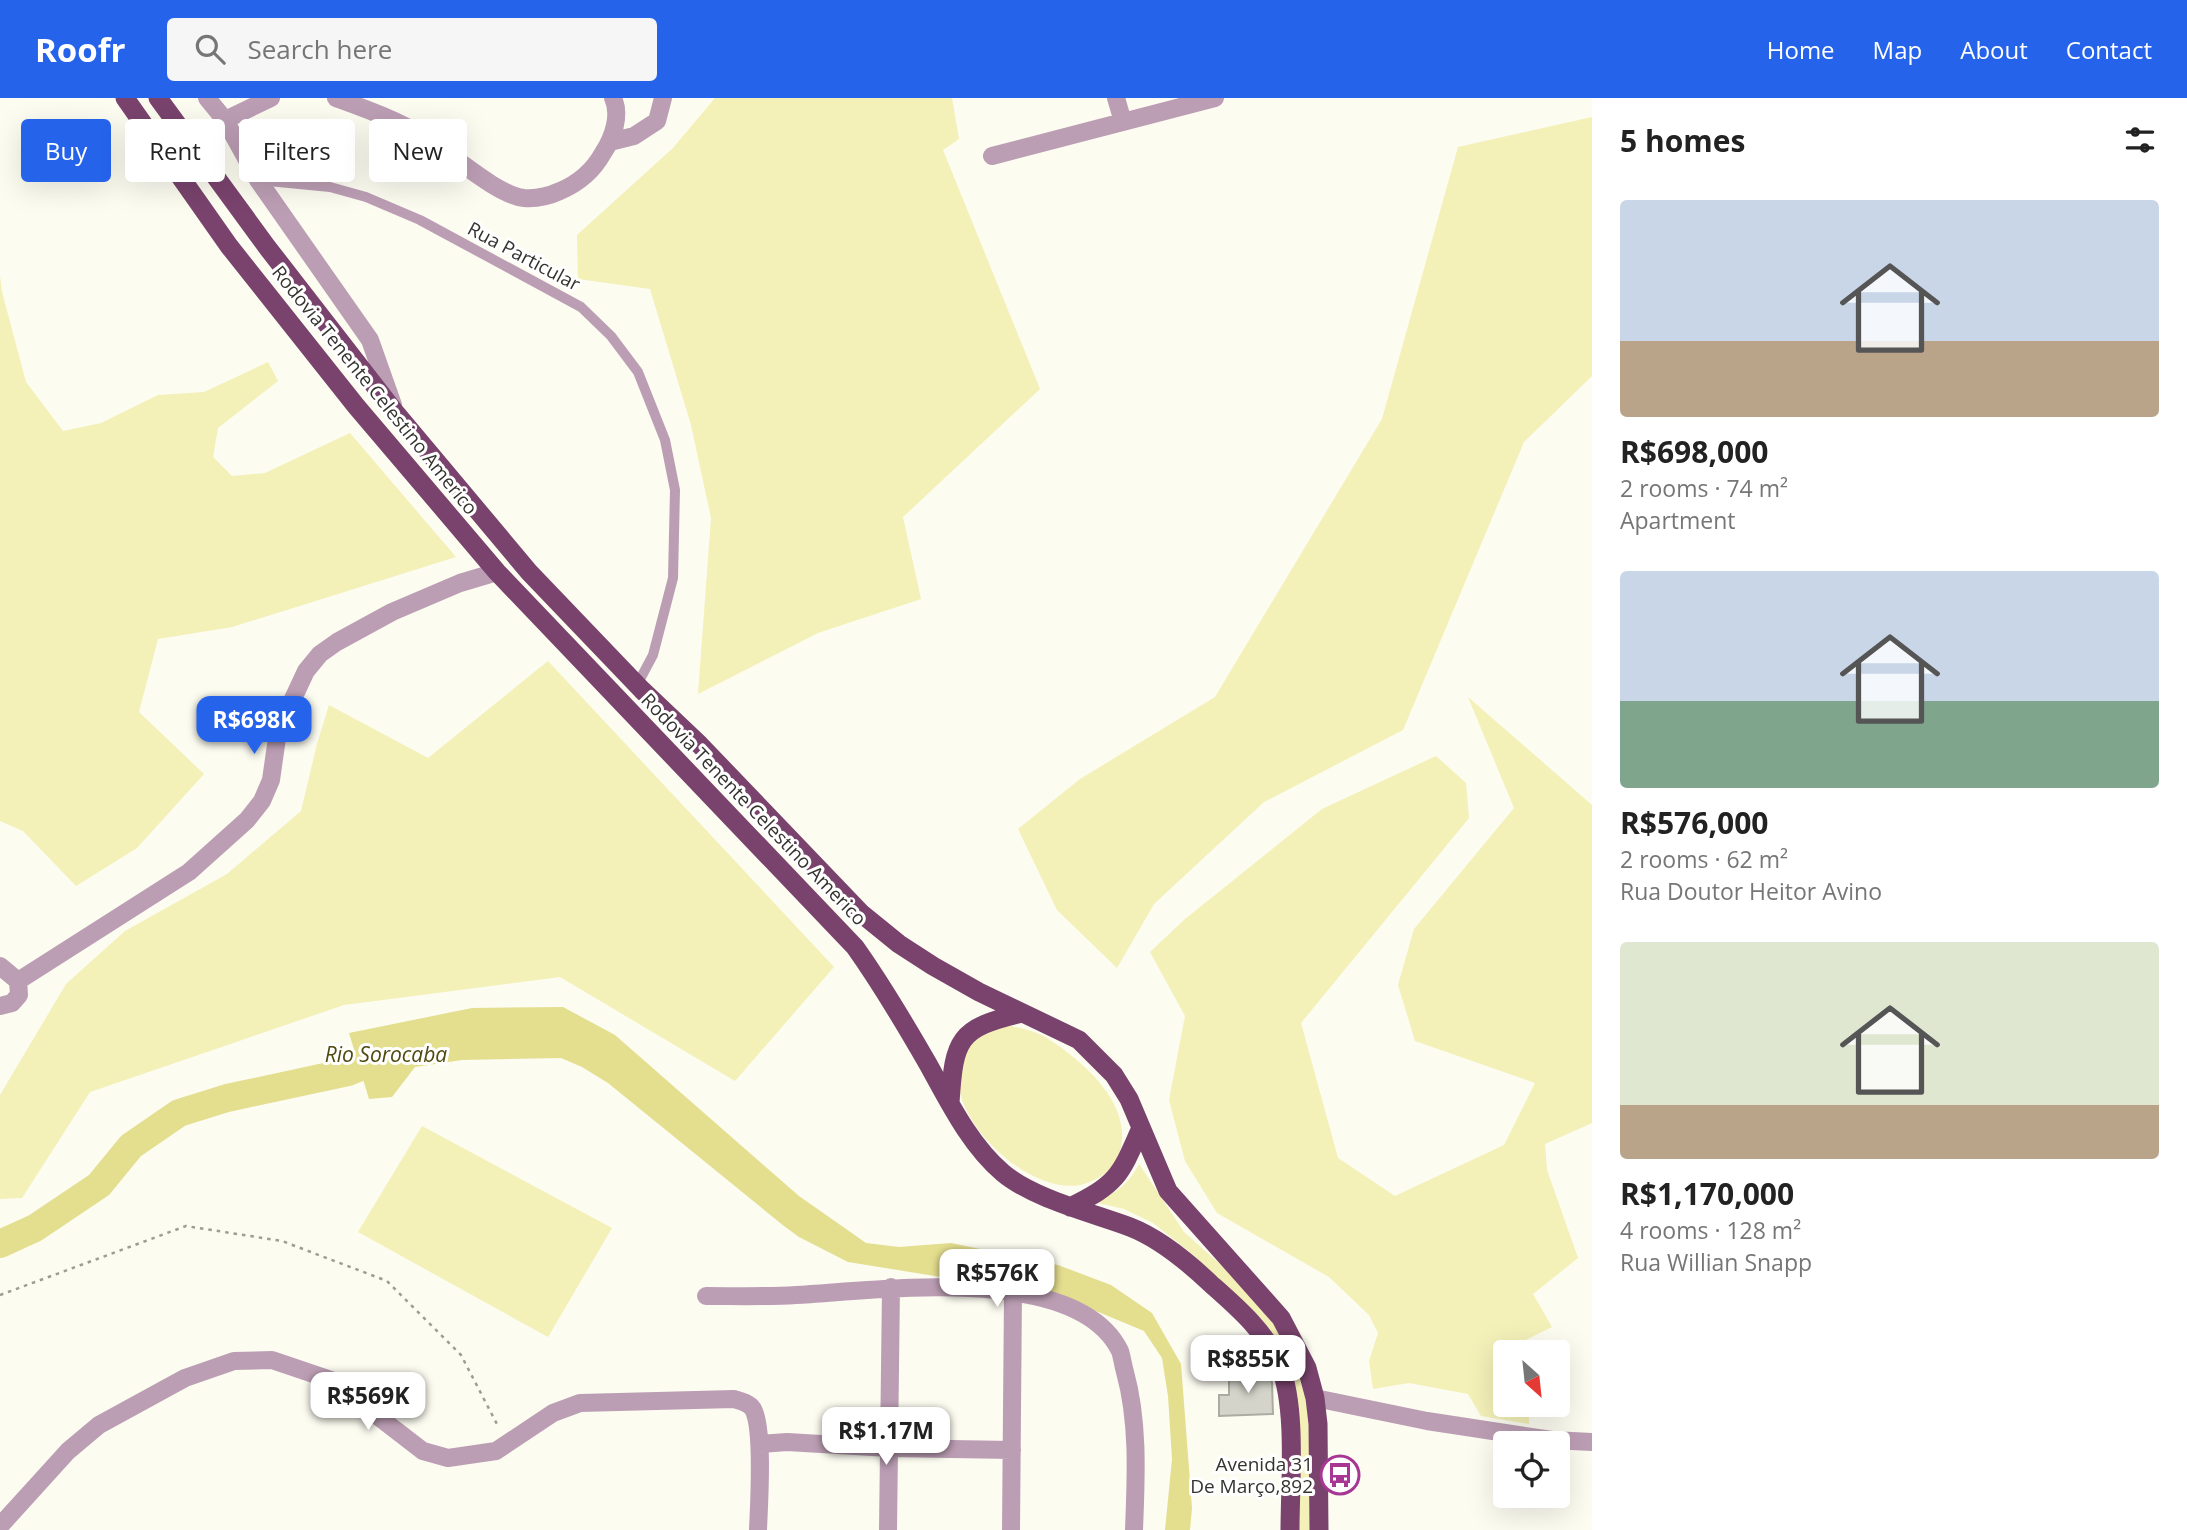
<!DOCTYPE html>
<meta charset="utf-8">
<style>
:root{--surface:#fff;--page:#f6f6f6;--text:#222;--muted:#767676;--accent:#2563eb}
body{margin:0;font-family:"Open Sans",sans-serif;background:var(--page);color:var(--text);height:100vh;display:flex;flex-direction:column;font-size:26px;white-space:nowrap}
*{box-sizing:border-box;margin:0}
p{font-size:23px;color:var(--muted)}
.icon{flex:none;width:38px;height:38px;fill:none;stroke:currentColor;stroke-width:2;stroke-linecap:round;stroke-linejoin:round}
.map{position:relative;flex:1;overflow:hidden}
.sheet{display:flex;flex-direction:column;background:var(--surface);width:595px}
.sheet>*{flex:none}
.guide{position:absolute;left:21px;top:21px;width:665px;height:63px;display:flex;gap:14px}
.needle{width:46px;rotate:153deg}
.buttons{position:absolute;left:1493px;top:1242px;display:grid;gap:14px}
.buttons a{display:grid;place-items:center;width:77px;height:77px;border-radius:7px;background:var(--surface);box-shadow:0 7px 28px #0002;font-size:35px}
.price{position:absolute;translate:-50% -60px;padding:0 16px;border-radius:14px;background:#fff;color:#222;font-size:23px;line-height:46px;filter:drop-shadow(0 2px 4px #0008)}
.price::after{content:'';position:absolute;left:50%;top:42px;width:21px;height:16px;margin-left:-10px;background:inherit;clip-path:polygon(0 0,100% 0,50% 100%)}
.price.selected{background:var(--accent);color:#fff}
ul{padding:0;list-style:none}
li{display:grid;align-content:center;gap:14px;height:371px;padding:0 28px}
li span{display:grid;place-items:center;height:217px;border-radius:7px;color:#555}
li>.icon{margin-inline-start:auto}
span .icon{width:126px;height:126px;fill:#fffc;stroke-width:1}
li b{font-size:30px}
h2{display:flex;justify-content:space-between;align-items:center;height:84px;padding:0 28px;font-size:30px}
.tag{padding:0 24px;border-radius:7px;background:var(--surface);box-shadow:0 7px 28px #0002;font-size:24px;line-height:63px}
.tag.selected{background:var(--accent);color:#fff}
header{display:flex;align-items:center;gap:42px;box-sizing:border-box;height:98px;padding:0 35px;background:var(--accent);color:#fff}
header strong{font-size:33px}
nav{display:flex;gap:38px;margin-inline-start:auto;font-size:24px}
.search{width:490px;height:63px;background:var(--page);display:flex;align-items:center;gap:18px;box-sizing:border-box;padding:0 24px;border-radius:7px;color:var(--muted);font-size:26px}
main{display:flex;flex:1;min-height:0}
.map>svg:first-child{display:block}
.green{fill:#f3f0b8}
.water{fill:#e4de8f}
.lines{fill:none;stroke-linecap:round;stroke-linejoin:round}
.river{stroke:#e4de8f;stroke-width:28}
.building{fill:#d4d4ca;stroke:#acaba2;stroke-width:2}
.path{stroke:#9d9c95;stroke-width:2.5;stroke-dasharray:3.5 5;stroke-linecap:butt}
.service{stroke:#bc9eb4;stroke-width:10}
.minor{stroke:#bc9eb4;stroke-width:18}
.trunk{stroke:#79436d;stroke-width:19}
.labels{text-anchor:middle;stroke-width:6;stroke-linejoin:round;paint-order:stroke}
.street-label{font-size:19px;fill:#34332f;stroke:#fff}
.poi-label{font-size:19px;fill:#34332f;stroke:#fff;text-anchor:end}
.water-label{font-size:21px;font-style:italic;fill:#504b0e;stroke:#fff}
</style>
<header>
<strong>Roofr</strong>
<div class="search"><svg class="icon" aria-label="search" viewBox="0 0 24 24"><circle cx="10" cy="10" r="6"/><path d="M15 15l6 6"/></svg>Search here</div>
<nav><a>Home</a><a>Map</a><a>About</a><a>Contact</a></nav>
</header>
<main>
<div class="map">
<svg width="1592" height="1432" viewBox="0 0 1592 1432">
<rect width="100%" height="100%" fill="#fcfcf1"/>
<path class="green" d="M715,0h237l7,41 -16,11 97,239 -137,128 18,82 -103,34 -120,61 13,-176 -20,-93 -41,-136 -72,-10 -1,-44 96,-87z
M1592,19v259l-68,66 -121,288 -139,72 -110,102 -37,64 -60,-58 -39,-81 62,-50 135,-82 167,-278 76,-272z
M0,178l2,16 24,90 37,49 38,-8 57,-28 46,-3 64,-30 10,19 -60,47 -5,29 19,19 33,-3 85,-40 106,124 -224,70 -74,12 -19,73 65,62 -67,74 -61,38 -53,-55 -23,-10z
M548,563l286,306 -99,114 -175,-104 -216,28 -254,87 -68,106 -22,1v-104l66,-111 59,-53 102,-57 74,-63 16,-67 12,-39 99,53z
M1468,599l124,108v318l-47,21 2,26 31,88 -45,36 19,33 -43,21 -12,11 2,22 6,-1v25h24v19l-48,-8 -13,-22 -59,-11 -36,6 -4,-28 9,-28 -9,-18 -40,-38 -112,-64 -32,-52 -16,-61 16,-84 -35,-64 35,-33 137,-110 114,-53 30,27 3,35 -168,205 37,135 57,38 109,-51 31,-62 -120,-42 -17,-56 16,-56 100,-121z
M1007,927c13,3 29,6 40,13 22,14 44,32 59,53 24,33 24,77 -19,92 -59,22 -171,-90 -113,-143 8,-7 23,-11 33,-15z
M422,1028l190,102 -64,109 -190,-105z
M1139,1066l45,68 72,64 33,48 23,68 -1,118h-14l-18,-185 -19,-27 -69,-65 -38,-30 -29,-14 -30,-7c21,-8 35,-18 45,-38z"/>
<path class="water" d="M563,909l52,28 184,161 67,47 33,4 52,-4 107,22 53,20 41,28 29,51 11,144 -2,22h-25l7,-71 -4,-63 -6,-38 -18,-27 -89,-37 -63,-20 -51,3 -93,-15 -49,-25 -15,-11 -176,-143 -26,-16 -21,-9 -99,2 -47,7 -23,30 -23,2 -20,-66 123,-25z"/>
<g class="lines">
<path class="river" d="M0,1146l35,-16 64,-43 32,-39 48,-33 48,-15 121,-26 46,-19"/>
</g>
<path class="building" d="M1229,1274l40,1 3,10 1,31 -54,2v-21h10z"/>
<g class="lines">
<path class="path" d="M0,1197l186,-69 96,15 105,40 74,74 38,73"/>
<path class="service" d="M258,82l72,7 36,10 54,23 161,87 30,29 27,36 27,68 10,50 -2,88 -20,77 -16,30"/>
<path class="minor" d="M207,0l18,22 33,60 112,160 23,65
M336,0c30,11 61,22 88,39 26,15 72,58 100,61 13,1 25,-2 36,-7 19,-8 33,-20 43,-38 10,-15 18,-38 10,-55
M1116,0l7,24
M225,22l46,-22
M610,44l24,-6 23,-15 6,-23
M992,58l223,-58
M0,868l18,15 1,14 -7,8 -12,3
M18,883l171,-109 58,-52 15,-19 9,-21 7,-49 28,-60 14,-17 17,-12 55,-30 68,-29 37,-11
M706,1198c30,0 60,1 90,-1 80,-4 281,-33 324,56 2,6 3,14 5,21 14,51 11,106 9,158
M1315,1300l112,23 125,19 40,2
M760,1346l27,-2 102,6 123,2
M0,1428l68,-75 31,-26 86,-47 49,-17 38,-1 59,20 92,71 25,7 48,-7 57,-38 27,-10 154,-4c7,2 15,4 19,10 11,20 6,95 5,121
M888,1432l3,-243
M1011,1432l2,-239"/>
<path class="trunk" d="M125,0l104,148 127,160 141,166 358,375c27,38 50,77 73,117 21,38 42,81 75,109 31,26 90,40 127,54 31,12 59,36 82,58 26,23 55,48 68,81 17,43 10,117 10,164
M158,0l109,149 128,165 134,160 113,118 58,55 162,169 37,30 34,22 46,26 100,48 35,35 15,24 39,92 113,127 26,50 8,30 3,26 1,106
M950,1005c4,-64 8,-75 72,-90
M1070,1109c47,-23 50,-31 70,-77"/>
</g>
<defs>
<symbol id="bus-ring" viewBox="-11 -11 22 22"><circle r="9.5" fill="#fff" stroke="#a83793" stroke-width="1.5"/><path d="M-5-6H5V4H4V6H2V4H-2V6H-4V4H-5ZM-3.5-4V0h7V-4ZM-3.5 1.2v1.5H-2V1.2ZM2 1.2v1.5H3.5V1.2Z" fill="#a83793"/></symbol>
</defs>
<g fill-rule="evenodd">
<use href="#bus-ring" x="1318" y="1355" width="44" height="44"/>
</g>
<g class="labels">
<g class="street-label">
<text transform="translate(524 158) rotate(28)" y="7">Rua Particular</text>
<text transform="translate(375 292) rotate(51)" y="7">Rodovia Tenente Celestino Americo</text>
<text transform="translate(754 711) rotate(46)" y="7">Rodovia Tenente Celestino Americo</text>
</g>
<g class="poi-label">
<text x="1313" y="1373">Avenida 31<tspan x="1313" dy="22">De Março,892</tspan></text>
</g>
<g class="water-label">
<text x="386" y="964">Rio Sorocaba</text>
</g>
</g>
</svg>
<div class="buttons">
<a><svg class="needle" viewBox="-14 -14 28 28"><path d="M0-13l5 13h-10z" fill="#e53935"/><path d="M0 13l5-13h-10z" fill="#767676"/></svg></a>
<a><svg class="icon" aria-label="locate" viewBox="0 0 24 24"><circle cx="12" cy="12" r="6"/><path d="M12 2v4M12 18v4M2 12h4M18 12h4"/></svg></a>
</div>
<b class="price selected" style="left:254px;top:658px">R$698K</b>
<b class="price" style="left:997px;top:1211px">R$576K</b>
<b class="price" style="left:1248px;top:1297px">R$855K</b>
<b class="price" style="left:368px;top:1334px">R$569K</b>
<b class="price" style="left:886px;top:1369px">R$1.17M</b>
<div class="guide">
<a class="tag selected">Buy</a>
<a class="tag">Rent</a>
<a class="tag">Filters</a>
<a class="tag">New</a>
</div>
</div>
<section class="sheet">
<h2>5 homes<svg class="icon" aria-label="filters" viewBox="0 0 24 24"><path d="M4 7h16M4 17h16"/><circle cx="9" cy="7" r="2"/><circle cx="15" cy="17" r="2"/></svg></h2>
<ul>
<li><span style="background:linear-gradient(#c9d6e8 65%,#b9a48a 0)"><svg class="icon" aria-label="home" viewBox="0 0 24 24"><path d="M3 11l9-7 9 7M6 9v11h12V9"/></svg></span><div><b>R$698,000</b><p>2 rooms · 74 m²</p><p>Apartment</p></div></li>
<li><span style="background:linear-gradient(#c9d6e8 60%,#7fa58c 0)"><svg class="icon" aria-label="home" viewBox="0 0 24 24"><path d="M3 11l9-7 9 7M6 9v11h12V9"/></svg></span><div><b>R$576,000</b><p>2 rooms · 62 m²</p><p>Rua Doutor Heitor Avino</p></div></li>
<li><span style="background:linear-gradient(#dfe7d0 75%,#b9a48a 0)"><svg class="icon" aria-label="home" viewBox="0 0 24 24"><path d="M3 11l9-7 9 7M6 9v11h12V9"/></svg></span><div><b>R$1,170,000</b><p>4 rooms · 128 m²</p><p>Rua Willian Snapp</p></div></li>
</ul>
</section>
</main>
